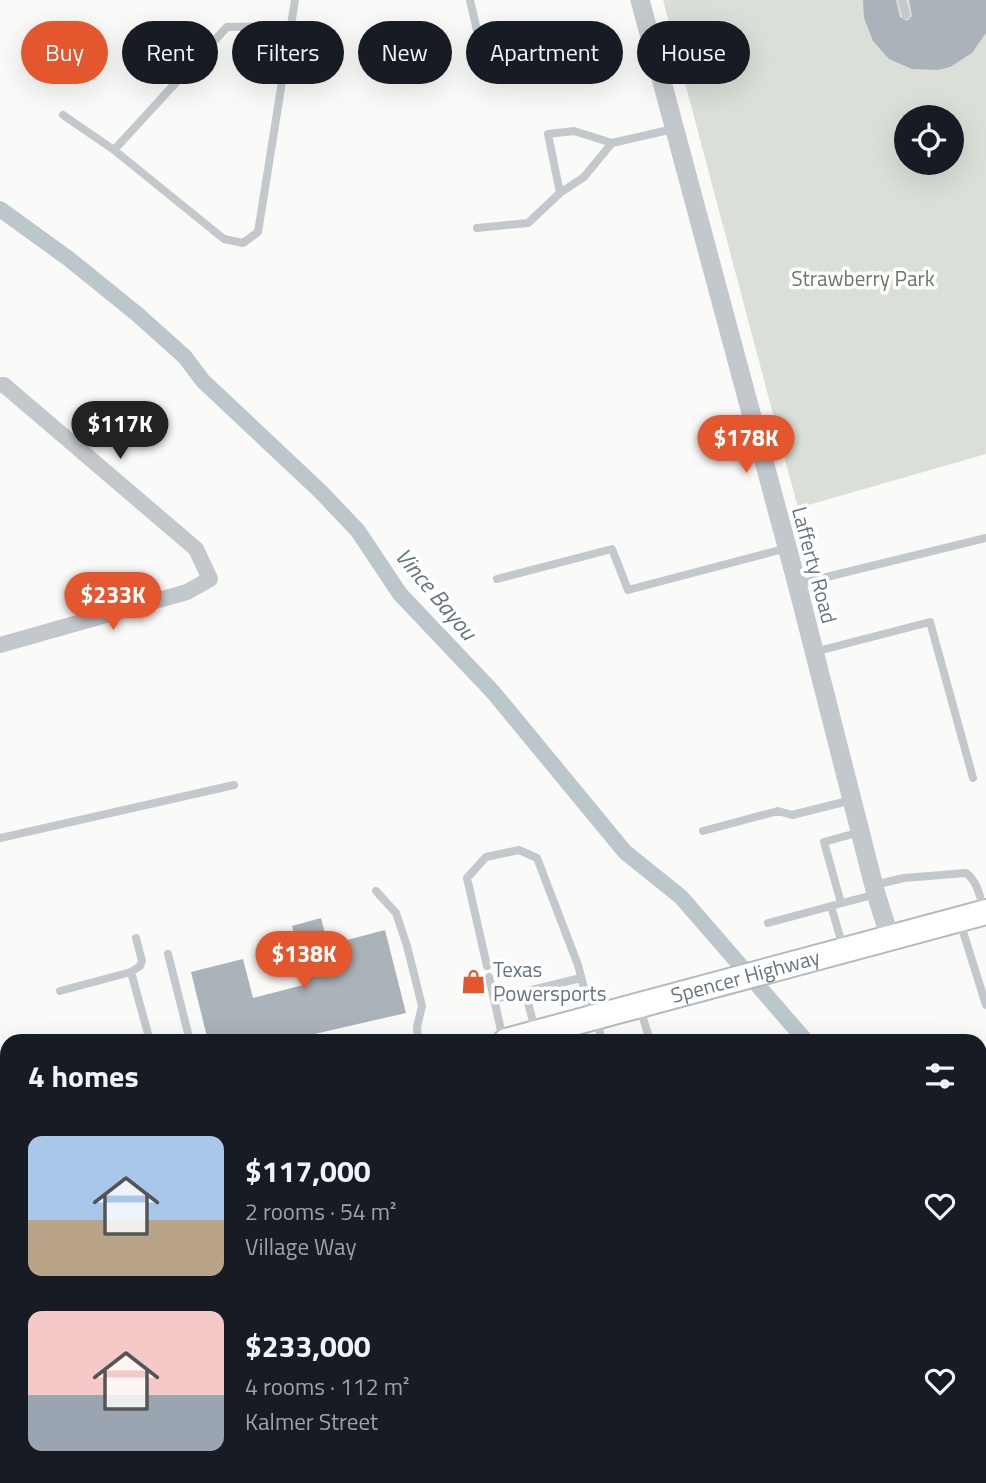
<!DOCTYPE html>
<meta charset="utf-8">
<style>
:root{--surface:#171b24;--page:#242831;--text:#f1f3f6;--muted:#9ea1a6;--accent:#e4572e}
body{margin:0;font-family:"Titillium Web",sans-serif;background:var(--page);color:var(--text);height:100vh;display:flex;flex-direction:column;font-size:26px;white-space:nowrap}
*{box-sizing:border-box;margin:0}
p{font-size:23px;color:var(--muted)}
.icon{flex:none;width:38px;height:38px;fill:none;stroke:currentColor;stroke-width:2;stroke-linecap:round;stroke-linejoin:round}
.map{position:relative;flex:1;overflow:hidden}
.sheet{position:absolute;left:0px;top:1034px;width:987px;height:450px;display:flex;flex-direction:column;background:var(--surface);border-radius:21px 21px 0 0;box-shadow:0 7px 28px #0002}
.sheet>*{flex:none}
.banner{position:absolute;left:21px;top:21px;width:945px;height:63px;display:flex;gap:14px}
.fabs{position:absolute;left:894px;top:105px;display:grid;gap:14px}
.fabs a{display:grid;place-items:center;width:70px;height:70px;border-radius:50%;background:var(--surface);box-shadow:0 7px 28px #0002;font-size:35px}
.price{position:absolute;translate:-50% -60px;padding:0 16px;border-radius:24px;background:var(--accent);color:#fff;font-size:23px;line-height:46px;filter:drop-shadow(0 2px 4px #0008)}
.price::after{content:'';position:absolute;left:50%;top:42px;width:21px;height:16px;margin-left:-10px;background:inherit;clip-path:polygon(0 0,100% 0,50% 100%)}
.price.selected{background:#222;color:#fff}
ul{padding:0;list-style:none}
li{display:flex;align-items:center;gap:21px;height:175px;padding:0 28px}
li span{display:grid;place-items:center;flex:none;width:196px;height:140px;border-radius:14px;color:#555}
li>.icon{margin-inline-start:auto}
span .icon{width:84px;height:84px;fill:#fffc;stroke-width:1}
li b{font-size:30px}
h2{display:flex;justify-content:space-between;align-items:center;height:84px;padding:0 28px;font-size:30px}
.chip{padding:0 24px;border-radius:32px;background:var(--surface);box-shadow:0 7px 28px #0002;font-size:24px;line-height:63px}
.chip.selected{background:var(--accent);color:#fff}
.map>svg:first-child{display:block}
.green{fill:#dadfd7;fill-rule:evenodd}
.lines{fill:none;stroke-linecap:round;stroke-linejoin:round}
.canal{stroke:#bbc7cb;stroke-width:16}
.building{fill:#aab3b9}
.primary-casing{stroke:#b5babe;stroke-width:28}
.service{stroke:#c3c8cc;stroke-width:8}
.minor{stroke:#c3c8cc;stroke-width:16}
.tertiary{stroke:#c3c8cc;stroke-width:19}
.primary{stroke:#fff;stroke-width:24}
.labels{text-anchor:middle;stroke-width:7;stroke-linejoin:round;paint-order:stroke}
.park-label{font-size:21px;fill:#687a64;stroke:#fff}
.street-label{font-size:21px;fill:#657683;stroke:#fff}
.poi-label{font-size:21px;fill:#657683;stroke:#fff;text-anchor:start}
.water-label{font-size:23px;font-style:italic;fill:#60757c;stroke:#fff}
</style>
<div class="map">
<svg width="986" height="1483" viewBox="0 0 986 1483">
<rect width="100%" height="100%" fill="#fafaf8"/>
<path class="green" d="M663,0h323v454l-188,54zM906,117h46v46h-46z"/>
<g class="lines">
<path class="canal" d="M0,209l69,50 68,55 48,43 18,24 118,111 37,39 42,63 93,98 132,160 56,45 125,144
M980,1222l6,6"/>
</g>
<path class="building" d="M863,0h33l4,17 7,4 5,-5 -3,-16h77v33l-14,20 -22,14 -12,3 -26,-1 -23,-10 -16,-18 -9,-23z
M321,918l7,27 57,-15 21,83 -122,28h-76l-17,-69 52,-13 10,39 54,-14 -15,-58z"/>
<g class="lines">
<defs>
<g id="primary">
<path id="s1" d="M506,1041l480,-129"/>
<path d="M0,1178l7,-2"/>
</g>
</defs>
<use href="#primary" class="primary-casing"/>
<path class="service" d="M470,0l9,39
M902,0l4,15
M63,115l51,35 110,89 19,4 15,-11 37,-232
M114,150l113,-123 64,-1
M560,193l-12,-59 26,-3 38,12
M477,228l51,-5 32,-30 24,-16 28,-34 61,-14
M497,579l115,-30 16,41 159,-42
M798,584l188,-46
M814,652l116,-30 43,156
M703,831l75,-20 14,4 60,-15
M0,838l234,-53
M874,885l30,-7 62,-5c12,9 14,24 18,38
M376,891l20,22 11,33 15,60 -5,21 1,14
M841,903l-17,-61 36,-10
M831,906l12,41
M960,922l26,83
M768,923l108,-29
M168,954l22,87
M487,966l-20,-88 19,-21 33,-7 18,8 41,107 13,50
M131,972l19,69
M489,977l14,62
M60,991l71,-19 9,-6 2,-5 -6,-23
M525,991l10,38
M494,999l87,-21
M640,1008l10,33
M597,1020l5,21
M0,1267l7,-2
M980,1463l6,-6
M301,1477l1,6
M403,1477l2,6
M234,1483l21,-6
M667,1483l7,-6
M732,1483l7,-6
M958,1483l7,-6"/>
<path class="minor" d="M0,385h4l192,164 14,30 -23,13 -187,53
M628,1477l5,6"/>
<path class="tertiary" d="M640,0l157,584 79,310 14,44
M0,1447l7,25"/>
<use href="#primary" class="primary"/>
</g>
<defs>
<symbol id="shop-bare" viewBox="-9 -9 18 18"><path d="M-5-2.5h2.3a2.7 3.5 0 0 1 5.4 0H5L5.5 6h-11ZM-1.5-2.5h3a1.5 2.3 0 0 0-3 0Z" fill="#e4572e" stroke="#fff" stroke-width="2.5" paint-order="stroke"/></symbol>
</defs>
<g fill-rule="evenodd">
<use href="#shop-bare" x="456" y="964" width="35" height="35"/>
</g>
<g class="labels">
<g class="park-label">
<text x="863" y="286">Strawberry Park</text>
</g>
<g class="street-label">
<text transform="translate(814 565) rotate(75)" y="7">Lafferty Road</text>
<text dy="7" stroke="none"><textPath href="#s1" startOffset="248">Spencer Highway</textPath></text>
</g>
<g class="poi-label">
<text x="493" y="977">Texas<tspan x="493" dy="24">Powersports</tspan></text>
</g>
<g class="water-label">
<text transform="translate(436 594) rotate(50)" y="8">Vince Bayou</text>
</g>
</g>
</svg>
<div class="fabs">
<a><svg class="icon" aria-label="locate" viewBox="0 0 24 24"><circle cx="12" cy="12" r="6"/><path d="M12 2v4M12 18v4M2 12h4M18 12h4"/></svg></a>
</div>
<b class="price selected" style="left:120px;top:461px">$117K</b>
<b class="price" style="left:746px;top:475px">$178K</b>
<b class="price" style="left:113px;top:632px">$233K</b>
<b class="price" style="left:304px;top:991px">$138K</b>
<div class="banner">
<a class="chip selected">Buy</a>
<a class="chip">Rent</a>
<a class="chip">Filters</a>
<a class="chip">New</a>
<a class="chip">Apartment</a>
<a class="chip">House</a>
</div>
<section class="sheet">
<h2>4 homes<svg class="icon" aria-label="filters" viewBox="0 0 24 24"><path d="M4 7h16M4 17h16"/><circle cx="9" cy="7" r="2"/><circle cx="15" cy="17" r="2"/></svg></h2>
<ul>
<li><span style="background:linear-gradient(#a9c7e8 60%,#b9a48a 0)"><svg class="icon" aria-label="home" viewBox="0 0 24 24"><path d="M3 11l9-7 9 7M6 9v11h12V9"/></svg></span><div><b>$117,000</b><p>2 rooms · 54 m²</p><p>Village Way</p></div><svg class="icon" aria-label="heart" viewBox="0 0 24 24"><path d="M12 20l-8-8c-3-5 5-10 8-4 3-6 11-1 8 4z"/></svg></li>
<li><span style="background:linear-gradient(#f6c9c9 60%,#9aa5b1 0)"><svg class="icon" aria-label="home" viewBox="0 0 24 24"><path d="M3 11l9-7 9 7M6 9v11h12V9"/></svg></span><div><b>$233,000</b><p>4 rooms · 112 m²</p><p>Kalmer Street</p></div><svg class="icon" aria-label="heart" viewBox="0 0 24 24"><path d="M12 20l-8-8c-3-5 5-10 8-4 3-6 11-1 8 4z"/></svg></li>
</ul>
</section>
</div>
